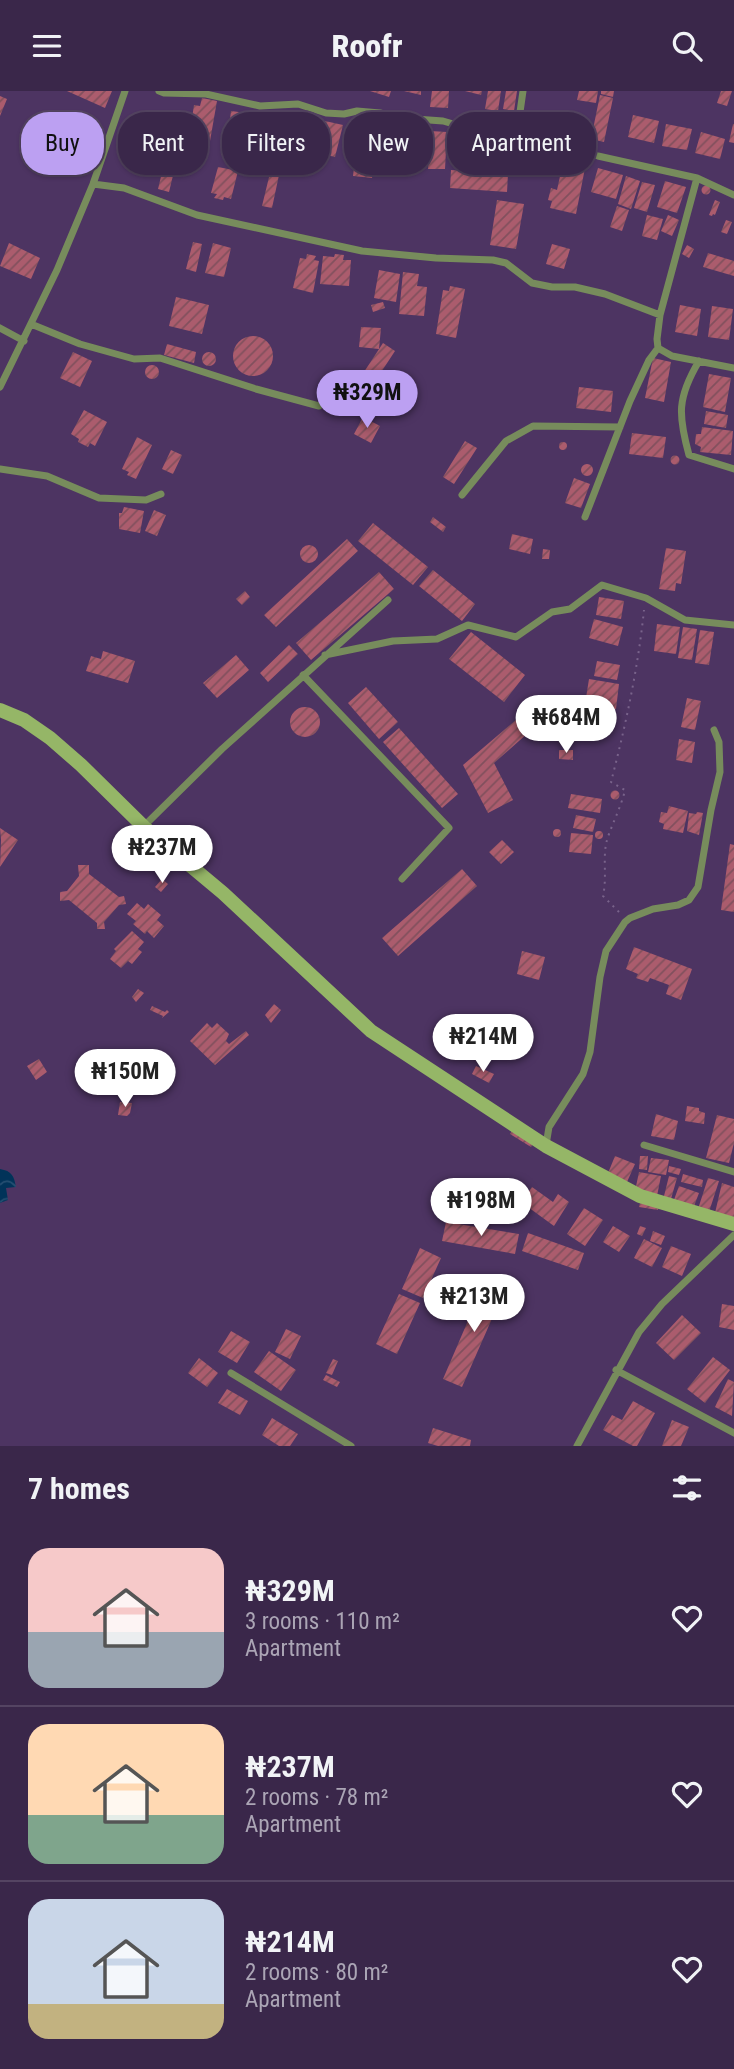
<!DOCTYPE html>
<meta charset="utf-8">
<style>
:root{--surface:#3a274a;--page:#412f51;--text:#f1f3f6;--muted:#aba5b5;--line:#544462;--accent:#bca0f2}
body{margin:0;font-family:"Roboto Condensed",sans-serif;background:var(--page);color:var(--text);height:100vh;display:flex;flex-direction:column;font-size:26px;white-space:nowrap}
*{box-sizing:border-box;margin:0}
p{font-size:23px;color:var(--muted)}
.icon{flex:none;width:38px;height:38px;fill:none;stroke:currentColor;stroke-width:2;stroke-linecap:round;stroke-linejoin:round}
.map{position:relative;height:1355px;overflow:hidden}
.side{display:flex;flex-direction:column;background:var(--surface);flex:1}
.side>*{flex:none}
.banner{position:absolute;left:21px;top:21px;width:693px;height:63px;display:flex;gap:14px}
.price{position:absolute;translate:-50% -60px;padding:0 16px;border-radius:24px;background:#fff;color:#222;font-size:23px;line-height:46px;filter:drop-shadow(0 2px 4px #0008)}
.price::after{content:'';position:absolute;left:50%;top:42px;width:21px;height:16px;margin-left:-10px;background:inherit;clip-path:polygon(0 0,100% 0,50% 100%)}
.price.on{background:var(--accent);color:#111}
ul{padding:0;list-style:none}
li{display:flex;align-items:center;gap:21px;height:175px;padding:0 28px}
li+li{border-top:2px solid var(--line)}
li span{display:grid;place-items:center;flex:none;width:196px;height:140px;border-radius:21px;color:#555}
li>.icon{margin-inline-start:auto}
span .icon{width:84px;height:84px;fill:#fffc;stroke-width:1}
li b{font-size:30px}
h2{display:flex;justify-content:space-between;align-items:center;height:84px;padding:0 28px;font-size:30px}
.tag{padding:0 24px;border-radius:28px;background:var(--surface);box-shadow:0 2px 5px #0004,0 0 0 2px var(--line);font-size:24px;line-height:63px}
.tag.on{background:var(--accent);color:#111}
header{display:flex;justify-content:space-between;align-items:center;height:91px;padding:0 28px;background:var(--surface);font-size:32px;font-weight:800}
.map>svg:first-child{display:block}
.water{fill:url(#water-waves)}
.building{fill:url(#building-hatch)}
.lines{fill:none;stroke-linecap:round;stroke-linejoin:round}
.path{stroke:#79638b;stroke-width:2;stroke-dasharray:2 5;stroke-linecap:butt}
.street{stroke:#778c5c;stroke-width:7}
.secondary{stroke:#95b667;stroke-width:14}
</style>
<header><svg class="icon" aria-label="menu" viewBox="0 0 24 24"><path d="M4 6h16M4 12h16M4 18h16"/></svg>Roofr<svg class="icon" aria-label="search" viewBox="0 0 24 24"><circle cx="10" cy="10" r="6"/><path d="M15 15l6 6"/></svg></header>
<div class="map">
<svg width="734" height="1355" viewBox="0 0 734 1355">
<defs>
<pattern id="water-waves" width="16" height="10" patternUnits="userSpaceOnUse" patternTransform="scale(1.75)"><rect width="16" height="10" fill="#013359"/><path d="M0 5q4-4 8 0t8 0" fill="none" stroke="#254f71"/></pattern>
<pattern id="building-hatch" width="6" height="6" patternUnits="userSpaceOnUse" patternTransform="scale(1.75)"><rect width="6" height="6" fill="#ab5c6d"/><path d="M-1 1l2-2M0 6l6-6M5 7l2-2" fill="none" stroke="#81505d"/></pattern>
</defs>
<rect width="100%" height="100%" fill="#4d3462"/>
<path class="water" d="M0,1078c12,2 14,7 16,18l-10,1 2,12 -8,3z"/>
<path class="building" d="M67,0h45l-7,17z
M370,0h21l-2,6z
M404,0h17v4z
M432,0h17l-1,17 -18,-1z
M465,0h17l-1,4z
M488,0h13l-3,20 -13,-2z
M506,0h11l-3,20 -11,-2z
M579,0h19l-2,12 -19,-3z
M601,0h13l-1,6 -12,-3z
M721,0h11l-5,15 -10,-3z
M600,4l13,3 -9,44 -13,-3z
M0,5l7,3 -7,17z
M202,7l15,3 -7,40 -21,-3 5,-33 6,1z
M265,19l14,2 -6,50 -20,-2 6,-45 6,1z
M231,20l23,3 -4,25 -22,-3z
M167,24l17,3 -3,22 -18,-3z
M633,24l26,6 -5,22 -26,-6z
M325,30l18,4 -8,32 -17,-4z
M666,33l26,5 -5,21 -25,-4z
M733,33h1v19l-5,-1z
M389,36l23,3 -6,46 -23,-3z
M362,38l21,2 -3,25 -21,-2z
M430,40l17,1 -2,37h-17z
M701,41l24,7 -5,20 -25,-6z
M223,52l27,4 -2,12 -27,-4z
M503,54l9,1 -3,23 -8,-1z
M166,65l11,3 -8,33 -11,-3z
M564,67l22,5 -10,51 -26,-6 2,-7 -4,-1 3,-12 6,2z
M232,68l11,3 -2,8 -11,-2z
M355,69l19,2 -2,16 -19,-2z
M218,76l20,4 -7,28 -7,-2 -1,3 -9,-2 3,-4 -6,-1z
M598,77l25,7 -7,24 -25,-7z
M451,79l57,4 -1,18 -57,-4z
M270,82l9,2 -7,33 -10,-2z
M626,85l14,5 -9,28 -13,-5z
M665,90l21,6 -9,26 -20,-6z
M642,91l13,3 -8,27 -13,-4z
M701.5 99a4.5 4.5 0 1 1 9 0a4.5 4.5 0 1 1-9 0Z
M497,109l27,4 -8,45 -26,-4z
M715,109l5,2 -5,13 -2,-1 -1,2 -3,-1z
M617,115l12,4 -7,21 -12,-4z
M647,124l16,4 -6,21 -15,-4z
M668,124l11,5 -7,16 -11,-5z
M726,129l6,2 -5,12 -6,-2z
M193,151l9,2 -6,28 -10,-3z
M9,152l31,15 -9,21 -31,-13z
M213,152l18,5 -7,29 -19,-4z
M552,153l18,5 -6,20 -18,-5z
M687,154l7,4 -5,9 -7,-4z
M708,162l26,8v15l-31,-9z
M307,163l9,2 -2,4 5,1 -6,32 -20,-5 7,-30 6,1z
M335,163l9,1 -1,5h8l-2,26 -29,-2 3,-28 11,1z
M379,179l21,4 -4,28 -22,-4z
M403,181l16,2 -2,12 10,1 -3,29 -25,-2z
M450,195l15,3 -9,49 -20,-4 7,-44 6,1z
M176,206l33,8 -7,29 -33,-8z
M383,211l2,6 -12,4 -2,-7z
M680,214l21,4 -4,27 -22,-4z
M712,215l21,3 -4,31 -21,-3z
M361,236l20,1 -2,21 -20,-2z
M233 265a20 20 0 1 1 40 0a20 20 0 1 1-40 0Z
M383,252l12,8 -21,32 -12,-8z
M167,253l29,8 -2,11 -30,-8z
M202 268a7 7 0 1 1 14 0a7 7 0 1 1-14 0Z
M73,261l19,9 -12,26 -20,-9z
M653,267l18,4 -7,40 -19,-4z
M145 281a7 7 0 1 1 14 0a7 7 0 1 1-14 0Z
M709,283l22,4 -6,34 -22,-5z
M579,296l34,4 -2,21 -35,-4z
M84,319l23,12 -12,24 -5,-3 -2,4 -10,-5 1,-3 -8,-5z
M706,320l22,4 -2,13 -22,-4z
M363,326l17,9 -9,17 -17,-9z
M702,336l31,4 -2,24 -31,-3 1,-5 -6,-3 1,-10h5z
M632,342l34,4 -3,21 -34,-4z
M137,346l15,8 -16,34 -9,-4 2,-3 -7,-3z
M465,350l12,7 -23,36 -11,-7z
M559 355a4 4 0 1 1 8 0a4 4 0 1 1-8 0Z
M171,359l11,5 -9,19 -11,-5z
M670.5 369a4.5 4.5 0 1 1 9 0a4.5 4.5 0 1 1-9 0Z
M581 379a6 6 0 1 1 12 0a6 6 0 1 1-12 0Z
M574,387l16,6 -9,24 -16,-5z
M124,416l20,4 -4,22 -21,-4v-16h3z
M154,419l12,5 -9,21 -12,-5z
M433,426l13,10 -3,5 -13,-10z
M373,432l55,44 -15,18 -55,-44z
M512,443l21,5 -3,15 -21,-5z
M347,448l11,12 -82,76 -12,-12z
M300 463a9 9 0 1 1 18 0a9 9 0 1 1-18 0Z
M666,457l20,3 -5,33 -5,-1 -1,8 -16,-2z
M543,458l7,1 -1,9h-7z
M433,479l42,34 -13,17 -43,-35z
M379,481l15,17 -83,71 -15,-17z
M245,500l5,6 -8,8 -6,-6z
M599,506l25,4 -3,18 -25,-4z
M594,528l29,8 -5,19 -29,-8z
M657,533l23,3 -4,27 -22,-3z
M683,536l14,2 -5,31 -14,-2z
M700,539l14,2 -5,33 -14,-2z
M471,541l54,43 -21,27 -55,-43z
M289,554l9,9 -30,28 -8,-9z
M103,560l32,10 -7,22 -42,-12 5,-15 10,3z
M236,564l13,15 -32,28 -14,-15z
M597,570l23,4 -3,15 -23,-4z
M589,588l30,5 -3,25 -31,-5z
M366,596l32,35 -19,17 -31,-36z
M687,607l14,3 -6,29 -14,-3z
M290 631a15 15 0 1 1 30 0a15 15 0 1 1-30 0Z
M517,628l11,14 -34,30 19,37 -25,13 -25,-48z
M399,637l59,66 -16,14 -59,-66z
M679,648l16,3 -3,21 -16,-3z
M559,659h14v10l-14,-1z
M610.5 704a4.5 4.5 0 1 1 9 0a4.5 4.5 0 1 1-9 0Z
M571,703l31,5 -2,14 -32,-5z
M669,715l19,5 -5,22 -20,-4 1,-5 -5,-2 2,-10 6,1z
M697,721l6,1 -4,22 -12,-4 2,-18 7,1z
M576,724l20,4 -3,13 -20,-4z
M0,737l18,12 -18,27 1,-27z
M553 742a4 4 0 1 1 8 0a4 4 0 1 1-8 0Z
M595 744a4 4 0 1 1 8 0a4 4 0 1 1-8 0Z
M571,742l22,2 -2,19 -22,-2z
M502,749l12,12 -13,12 -12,-12z
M730,753l4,1v67l-13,-2z
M78,774h11v9l30,23 5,-1 2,8 -7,1 -15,17 1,7h-8v-6l-28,-23 -9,1v-9l7,-1 12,-15z
M462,778l15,17 -79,70 -16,-18z
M162,788l6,5 -7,8 -6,-5z
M137,812l7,6 4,-5 13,11 -4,5 7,6 -10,12 -7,-7 -2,3 -12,-10 3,-3 -9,-7z
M132,840l12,11 -6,7 4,3 -10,12 -4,-3 -7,7 -11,-9 6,-8 -2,-2z
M634,856l58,22 -11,31 -15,-6 3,-9 -19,-7 -2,4 -12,-4 2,-4 -12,-5z
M522,860l23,6 -6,23 -22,-6z
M138,898l6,4 -8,9 -4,-5z
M274,913l7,6 -10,13 -6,-8z
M152,915l13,6 2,-2 2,2 -7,6 1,-2 -13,-6z
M207,932l5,5 5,-5 12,11 -3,7 3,3 17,-13 3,4 -34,30 -25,-24z
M39,968l8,13 -11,8 -9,-14z
M476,975l18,8 -5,9 -17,-9z
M120,1011l12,1 -2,10 -3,3 -9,-1z
M687,1015l12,2v3l6,2 -1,11 -19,-3z
M656,1023l22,7 -4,19 -23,-4z
M717,1024l17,4v24l-5,20 -23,-5z
M514,1036l21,13 -4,7 -21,-13z
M615,1065l20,8 -12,27 -19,-8z
M640,1065h8l-1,14 -8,-1z
M651,1067l18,2 -3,15 -18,-3z
M669,1075l12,3 -2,6 -11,-3z
M639,1081l22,4 -5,25 -22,-5z
M683,1083l20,6 -1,7 -21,-5z
M669,1085l8,2 -8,28 -7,-2z
M708,1087l11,3 -11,34 -10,-6z
M722,1092l12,4v30l-19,-4z
M679,1095l20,7 -8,21 -20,-6z
M532,1096l21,15 5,-8 11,8 -15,24 -33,-24z
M641,1108l18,3 -1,8 -19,-3z
M584,1117l19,12 -18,26 -18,-12z
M446,1131l73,12 -4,20 -73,-13z
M613,1135l17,10 -11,16 -16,-10z
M640,1135l6,2 -4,8 -5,-2z
M653,1140l12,5 -4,9 -11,-4z
M528,1142l56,20 -6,17 -56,-19z
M644,1148l18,9 -10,19 -18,-9z
M671,1155l20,8 -9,22 -20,-9z
M420,1157l21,10 -18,40 -21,-9z
M485,1190l20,8 -43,98 -19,-8z
M399,1203l21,9 -23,51 -21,-10z
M722,1213l12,2v24l-15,-3z
M682,1224l19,18 -27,27 -18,-17z
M286,1238l15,7 -11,23 -15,-7z
M231,1240l19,11 -13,21 -19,-11z
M269,1260l27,19 -15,21 -27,-19z
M713,1266l17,13 -25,33 -18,-14z
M199,1267l19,15 -11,14 -19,-14z
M333,1268l5,2 -6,14 -6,-2z
M326,1284l14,7 -3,5 -14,-7z
M728,1288l6,3 -2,34 -17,-9z
M227,1298l21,12 -8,14 -22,-12z
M633,1310l22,12 -18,33h-4l-30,-16 9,-15 10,5z
M272,1327l26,16 -8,12h-11l-17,-11z
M672,1329l17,7 -8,19h-19z
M433,1337l38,12 -1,6h-32l-10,-3z"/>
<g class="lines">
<path class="path" d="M619,821l-16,-16c4,-18 0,-35 3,-52 3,-14 15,-36 19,-54l-14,-8c15,-58 27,-114 33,-172"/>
<path class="street" d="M159,0l5,2 42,1 54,12 38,-2 28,9 18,1 13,-3 23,2 21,5 42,3 31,9 43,3 81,23 99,22 37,17
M517,42l6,-42
M697,87l-37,137 -3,24 1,9 14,8 62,12
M93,93l31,4 73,27 165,36 74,7 57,2 13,3 26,20 20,4h23l30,7 55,21
M31,233l49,20 54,15 26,-1 96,31 63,17
M0,237l24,13
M699,270c-22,37 -21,54 -10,94l45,14
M0,296l57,-117 36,-86 32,-93
M0,378l47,7 52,22 47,2 15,-6
M462,404l44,-54 27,-15 87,1
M585,426l45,-116 19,-41 9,-12
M325,564l68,-14 44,-2 31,-14 48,12 36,-25 18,-3 32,-24 44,13 39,22 49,5
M303,584l146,153 -47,51
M144,735l78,-77 166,-149
M546,1054l3,-18 34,-53 7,-22 10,-75 6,-26 19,-29 5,-4 23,-9 25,-4 11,-5 9,-13 13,-77 9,-38 -1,-30 -5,-12
M644,1054l90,27
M616,1279l118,63
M231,1282l120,73
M577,1355l62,-114 23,-28 72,-69"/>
<path class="secondary" d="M0,619l24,10 26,18 31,27 63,62 79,66 148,138 175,115 94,50 94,28"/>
</g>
</svg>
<b class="price on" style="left:367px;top:339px">₦329M</b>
<b class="price" style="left:566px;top:664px">₦684M</b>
<b class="price" style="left:162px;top:794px">₦237M</b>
<b class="price" style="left:483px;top:983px">₦214M</b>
<b class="price" style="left:125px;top:1018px">₦150M</b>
<b class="price" style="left:481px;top:1147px">₦198M</b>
<b class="price" style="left:474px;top:1243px">₦213M</b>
<div class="banner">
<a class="tag on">Buy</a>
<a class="tag">Rent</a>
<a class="tag">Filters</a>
<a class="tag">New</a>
<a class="tag">Apartment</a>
</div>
</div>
<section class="side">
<h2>7 homes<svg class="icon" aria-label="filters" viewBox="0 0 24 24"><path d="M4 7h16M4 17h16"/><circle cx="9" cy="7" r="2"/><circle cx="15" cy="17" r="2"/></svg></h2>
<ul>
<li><span style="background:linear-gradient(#f6c9c9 60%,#9aa5b1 0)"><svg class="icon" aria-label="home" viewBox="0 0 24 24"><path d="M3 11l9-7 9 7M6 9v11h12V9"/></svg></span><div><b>₦329M</b><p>3 rooms · 110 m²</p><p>Apartment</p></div><svg class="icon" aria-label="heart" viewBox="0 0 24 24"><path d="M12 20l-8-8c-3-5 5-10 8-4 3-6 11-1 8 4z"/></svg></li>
<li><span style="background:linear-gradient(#ffd9b3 65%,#7fa58c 0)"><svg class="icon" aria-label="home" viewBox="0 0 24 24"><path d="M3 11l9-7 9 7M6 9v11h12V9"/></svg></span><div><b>₦237M</b><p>2 rooms · 78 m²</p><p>Apartment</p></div><svg class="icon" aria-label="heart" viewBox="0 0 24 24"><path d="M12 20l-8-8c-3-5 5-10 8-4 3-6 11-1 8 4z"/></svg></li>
<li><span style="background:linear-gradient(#c9d6e8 75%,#c2b280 0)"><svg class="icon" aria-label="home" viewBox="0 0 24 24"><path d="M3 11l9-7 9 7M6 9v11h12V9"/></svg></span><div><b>₦214M</b><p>2 rooms · 80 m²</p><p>Apartment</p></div><svg class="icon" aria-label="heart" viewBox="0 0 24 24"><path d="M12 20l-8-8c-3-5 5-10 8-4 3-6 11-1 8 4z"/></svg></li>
</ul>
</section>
